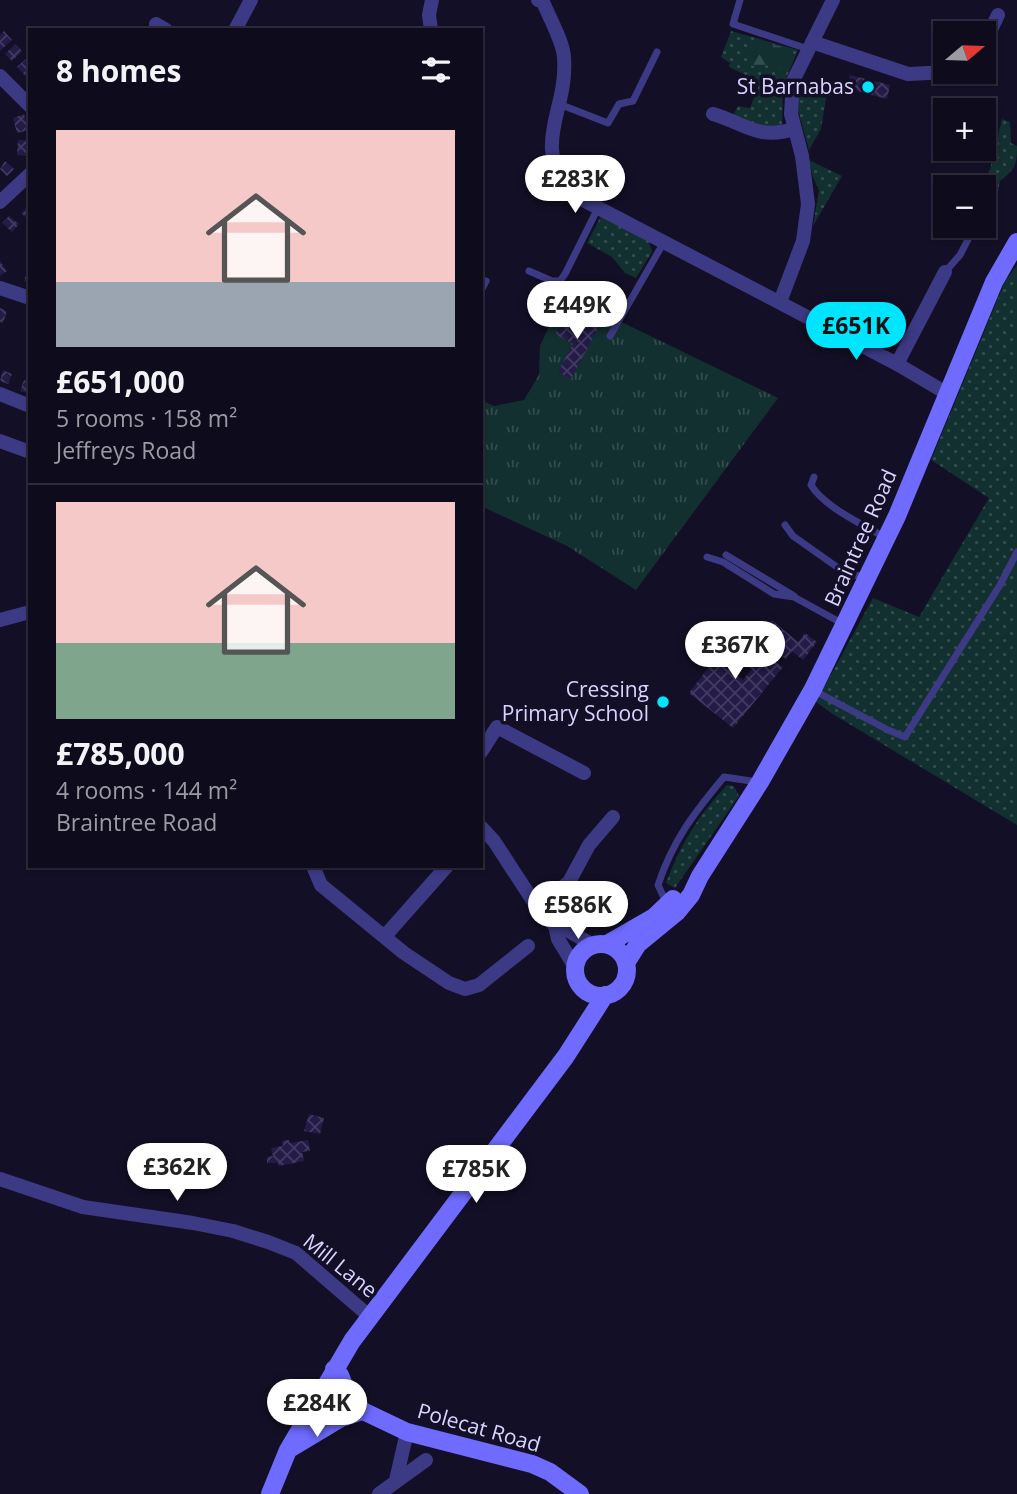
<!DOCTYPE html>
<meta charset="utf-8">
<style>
:root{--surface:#0e0b1c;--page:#1c1929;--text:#f1f3f6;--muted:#9b9ba3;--line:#2e2b3b;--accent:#00e5ff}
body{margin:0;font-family:"Open Sans",sans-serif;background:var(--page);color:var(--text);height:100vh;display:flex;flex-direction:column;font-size:26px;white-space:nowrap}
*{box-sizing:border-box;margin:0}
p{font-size:23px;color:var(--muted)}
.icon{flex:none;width:38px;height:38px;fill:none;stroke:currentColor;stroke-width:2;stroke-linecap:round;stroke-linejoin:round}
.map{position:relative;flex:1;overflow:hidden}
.sheet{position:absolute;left:28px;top:28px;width:455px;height:840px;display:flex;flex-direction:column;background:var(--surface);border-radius:0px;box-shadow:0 2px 5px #0004,0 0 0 2px var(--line)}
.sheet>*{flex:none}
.needle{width:46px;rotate:71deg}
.buttons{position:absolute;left:933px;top:21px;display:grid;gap:14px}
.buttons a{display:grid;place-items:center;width:63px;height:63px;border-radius:0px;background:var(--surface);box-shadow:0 2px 5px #0004,0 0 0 2px var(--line);font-size:35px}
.price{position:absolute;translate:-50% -60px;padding:0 16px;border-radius:24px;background:#fff;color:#222;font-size:23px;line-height:46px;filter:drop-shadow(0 2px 4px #0008)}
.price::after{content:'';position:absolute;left:50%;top:42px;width:21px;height:16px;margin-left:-10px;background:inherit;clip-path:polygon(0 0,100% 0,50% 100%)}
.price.on{background:var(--accent);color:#111}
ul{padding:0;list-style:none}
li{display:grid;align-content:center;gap:14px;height:371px;padding:0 28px}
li+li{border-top:2px solid var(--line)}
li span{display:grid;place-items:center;height:217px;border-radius:0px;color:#555}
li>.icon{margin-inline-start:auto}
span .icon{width:126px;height:126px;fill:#fffc;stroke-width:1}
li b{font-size:30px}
h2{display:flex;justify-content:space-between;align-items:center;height:84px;padding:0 28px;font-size:30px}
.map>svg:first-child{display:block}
.grass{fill:url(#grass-dots)}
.forest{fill:url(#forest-firs)}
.park{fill:url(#park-tufts)}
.building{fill:url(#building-cross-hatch)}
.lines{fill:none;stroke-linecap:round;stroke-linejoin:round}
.lane{stroke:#3d3a85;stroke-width:7}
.street{stroke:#3d3a85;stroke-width:14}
.secondary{stroke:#6f6bff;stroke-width:18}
.poi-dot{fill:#00e5ff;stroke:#130f26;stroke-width:2.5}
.labels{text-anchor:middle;stroke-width:7;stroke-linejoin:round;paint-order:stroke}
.poi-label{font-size:21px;fill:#d9d4ff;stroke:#130f26;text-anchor:end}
.street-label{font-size:21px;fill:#d9d4ff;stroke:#130f26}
</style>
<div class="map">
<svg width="1017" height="1494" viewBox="0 0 1017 1494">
<defs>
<pattern id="grass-dots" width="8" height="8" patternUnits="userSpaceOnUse" patternTransform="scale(1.75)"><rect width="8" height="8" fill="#12302f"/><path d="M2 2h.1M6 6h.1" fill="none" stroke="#344d4e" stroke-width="1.8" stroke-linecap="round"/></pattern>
<pattern id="forest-firs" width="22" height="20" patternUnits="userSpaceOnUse" patternTransform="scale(1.75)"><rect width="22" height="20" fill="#12302f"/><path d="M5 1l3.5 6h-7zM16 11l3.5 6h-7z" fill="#344d4e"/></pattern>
<pattern id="park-tufts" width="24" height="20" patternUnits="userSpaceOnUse" patternTransform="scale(1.75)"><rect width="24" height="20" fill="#12302f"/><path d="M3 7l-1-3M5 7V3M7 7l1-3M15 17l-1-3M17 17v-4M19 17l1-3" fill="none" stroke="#344d4e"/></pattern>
<pattern id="building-cross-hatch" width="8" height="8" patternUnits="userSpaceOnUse" patternTransform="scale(1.75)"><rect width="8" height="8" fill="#241b47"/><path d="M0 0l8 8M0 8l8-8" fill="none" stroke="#433b63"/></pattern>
</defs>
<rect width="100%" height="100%" fill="#130f26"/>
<path class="grass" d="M731,31l67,19 -15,36 -1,41 -8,4 -41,-16 5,-9 12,2 9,-23 -12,-6 1,-3 -19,-9 1,-4 -9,-6z
M799,86l28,7 -6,36 -12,21 -11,-40z
M1002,119l8,3 1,21 6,3c0,20 -2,23 -17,35l-3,17 -13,2 -2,-13 8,-18z
M809,160l33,16 -29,50 6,-36 -6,-13z
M601,216l48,26 3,10 -16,26 -11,-5 -13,-16 -25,-14z
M1017,265v560l-186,-112 -15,-11 57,-104 46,19 70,-119 -58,-38 74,-179z
M727,785l7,1 5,10 -64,92 -9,-5c14,-38 33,-69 61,-98z"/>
<path class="forest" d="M758,44l22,2 10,7v8l-9,7 -10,-3 -19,1 -3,-12z"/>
<path class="park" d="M564,294l214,104 -142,192 -69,-44 -86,-40v-106l13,6 30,-6 15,-25 1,-29z"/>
<path class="building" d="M4,31l8,9 -12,11v-16z
M15,44l7,7 -10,10 -7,-7z
M30,55v22l-2,2 -11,-12z
M850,75l40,10 -3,14 -41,-11z
M24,114l5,16 -12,3 -4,-15z
M18,140h12l-1,16 -12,-1z
M5,161l9,8 -7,7 -7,-7z
M30,205v16l-9,-8z
M9,216l10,8 -7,8 -10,-9z
M0,261l7,10 -7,5z
M30,264v19l-6,-2z
M0,308l7,3 -4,12 -3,-1z
M580,312l21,11 -30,56 -13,-7 15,-28 -18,-10 7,-13 10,5z
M3,370l9,4 -4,10 -8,-3z
M24,380l6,2v12l-10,-3z
M772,620l26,22 7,-9 12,9 -14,18 -11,-9 -6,8 -16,-12 6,-7 -12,-9z
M729,630l54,37 -50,61 -44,-35 26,-34 28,21 9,-11 -34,-23z
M309,1114l15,4 -4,16 -16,-3z
M289,1140l1,3 18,-3 2,11 -8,1 2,9 -25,5 -1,-3h-11v-6l6,-1 -2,-8 12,-2 -1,-5z"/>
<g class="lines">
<path class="lane" d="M740,0l-7,24 75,25
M559,104l49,19 11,-19 14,-3 24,-49
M529,271l23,10h8l5,-7 33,-66
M945,272l15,-17 15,-29
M481,291l5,-10
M610,336l54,-94
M814,477l-3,8c13,22 53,40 75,53
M785,525l8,11 51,36 24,6
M726,555l68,41
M707,557l16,5 51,32 20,3 51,28
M813,690l75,40 17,7 95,-152 17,-33
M667,904l-9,-19c15,-45 36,-72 66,-108l34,5"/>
<path class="street" d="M538,0l5,2c6,15 21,41 21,56 4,53 -32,82 4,134l329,172 51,30
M156,24l10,6
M235,30l16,-30
M431,30l-2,-15 3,-15
M812,42l96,32 42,-2
M984,44l14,-29
M0,76l30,30
M713,114c33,10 45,26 81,15
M0,202l30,-28
M0,288l30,10
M780,302l23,-61 5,-37 -6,-48 -11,-42 2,-33 40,-81
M897,364l48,-92
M0,394l30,12
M0,441l30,11
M0,620l30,-8
M481,752l16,-25 87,46
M481,827l13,14 43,66 18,19 3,13 17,28
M313,866l8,19 83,68 45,30 16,6 14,-4 49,-39
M537,907l32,-25 20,-37 24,-28
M555,926l10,3 28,16
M385,936l62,-70
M0,1179l83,28 110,16 40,8 35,11 28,11 73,63
M396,1480l11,-48
M379,1494l47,-34"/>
<path class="secondary" d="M607,944l47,-27 19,-18
M575 970a26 26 0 1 1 52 0a26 26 0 1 1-52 0Z
M626,963l12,-19 39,-32 14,-17 9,-19 60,-94 53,-93 84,-173 97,-234 23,-40
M334,1369l6,6 8,20 15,16 44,21 125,32 18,8 30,22
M291,1448l50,-30 22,-7
M270,1494l18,-44 64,-109 214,-285 39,-61"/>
</g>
<g class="poi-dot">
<circle cx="868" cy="87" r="7"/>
<circle cx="663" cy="702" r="7"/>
</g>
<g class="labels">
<g class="poi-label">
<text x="854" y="94">St Barnabas</text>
<text x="649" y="697">Cressing<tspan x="649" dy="24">Primary School</tspan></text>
</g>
<g class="street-label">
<text transform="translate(861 538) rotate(-66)" y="7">Braintree Road</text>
<text transform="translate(340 1266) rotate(39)" y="7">Mill Lane</text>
<text transform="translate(479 1428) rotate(16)" y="7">Polecat Road</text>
</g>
</g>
</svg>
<div class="buttons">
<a><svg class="needle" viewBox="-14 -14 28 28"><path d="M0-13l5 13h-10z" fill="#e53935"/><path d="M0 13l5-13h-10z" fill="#9b9ba3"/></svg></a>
<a>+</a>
<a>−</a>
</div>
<b class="price" style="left:575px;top:215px">£283K</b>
<b class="price" style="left:577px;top:341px">£449K</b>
<b class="price on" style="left:856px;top:362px">£651K</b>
<b class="price" style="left:735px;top:681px">£367K</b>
<b class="price" style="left:578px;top:941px">£586K</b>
<b class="price" style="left:177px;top:1203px">£362K</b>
<b class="price" style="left:476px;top:1205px">£785K</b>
<b class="price" style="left:317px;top:1439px">£284K</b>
<section class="sheet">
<h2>8 homes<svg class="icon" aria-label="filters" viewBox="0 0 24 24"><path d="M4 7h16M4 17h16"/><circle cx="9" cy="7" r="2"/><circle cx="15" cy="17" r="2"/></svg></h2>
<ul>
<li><span style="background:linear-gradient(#f6c9c9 70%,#9aa5b1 0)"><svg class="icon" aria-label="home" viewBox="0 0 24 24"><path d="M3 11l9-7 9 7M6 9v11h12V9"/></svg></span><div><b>£651,000</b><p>5 rooms · 158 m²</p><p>Jeffreys Road</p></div></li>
<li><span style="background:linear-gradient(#f6c9c9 65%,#7fa58c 0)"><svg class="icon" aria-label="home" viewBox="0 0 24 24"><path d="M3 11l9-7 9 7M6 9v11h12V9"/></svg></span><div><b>£785,000</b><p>4 rooms · 144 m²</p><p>Braintree Road</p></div></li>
</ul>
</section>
</div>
